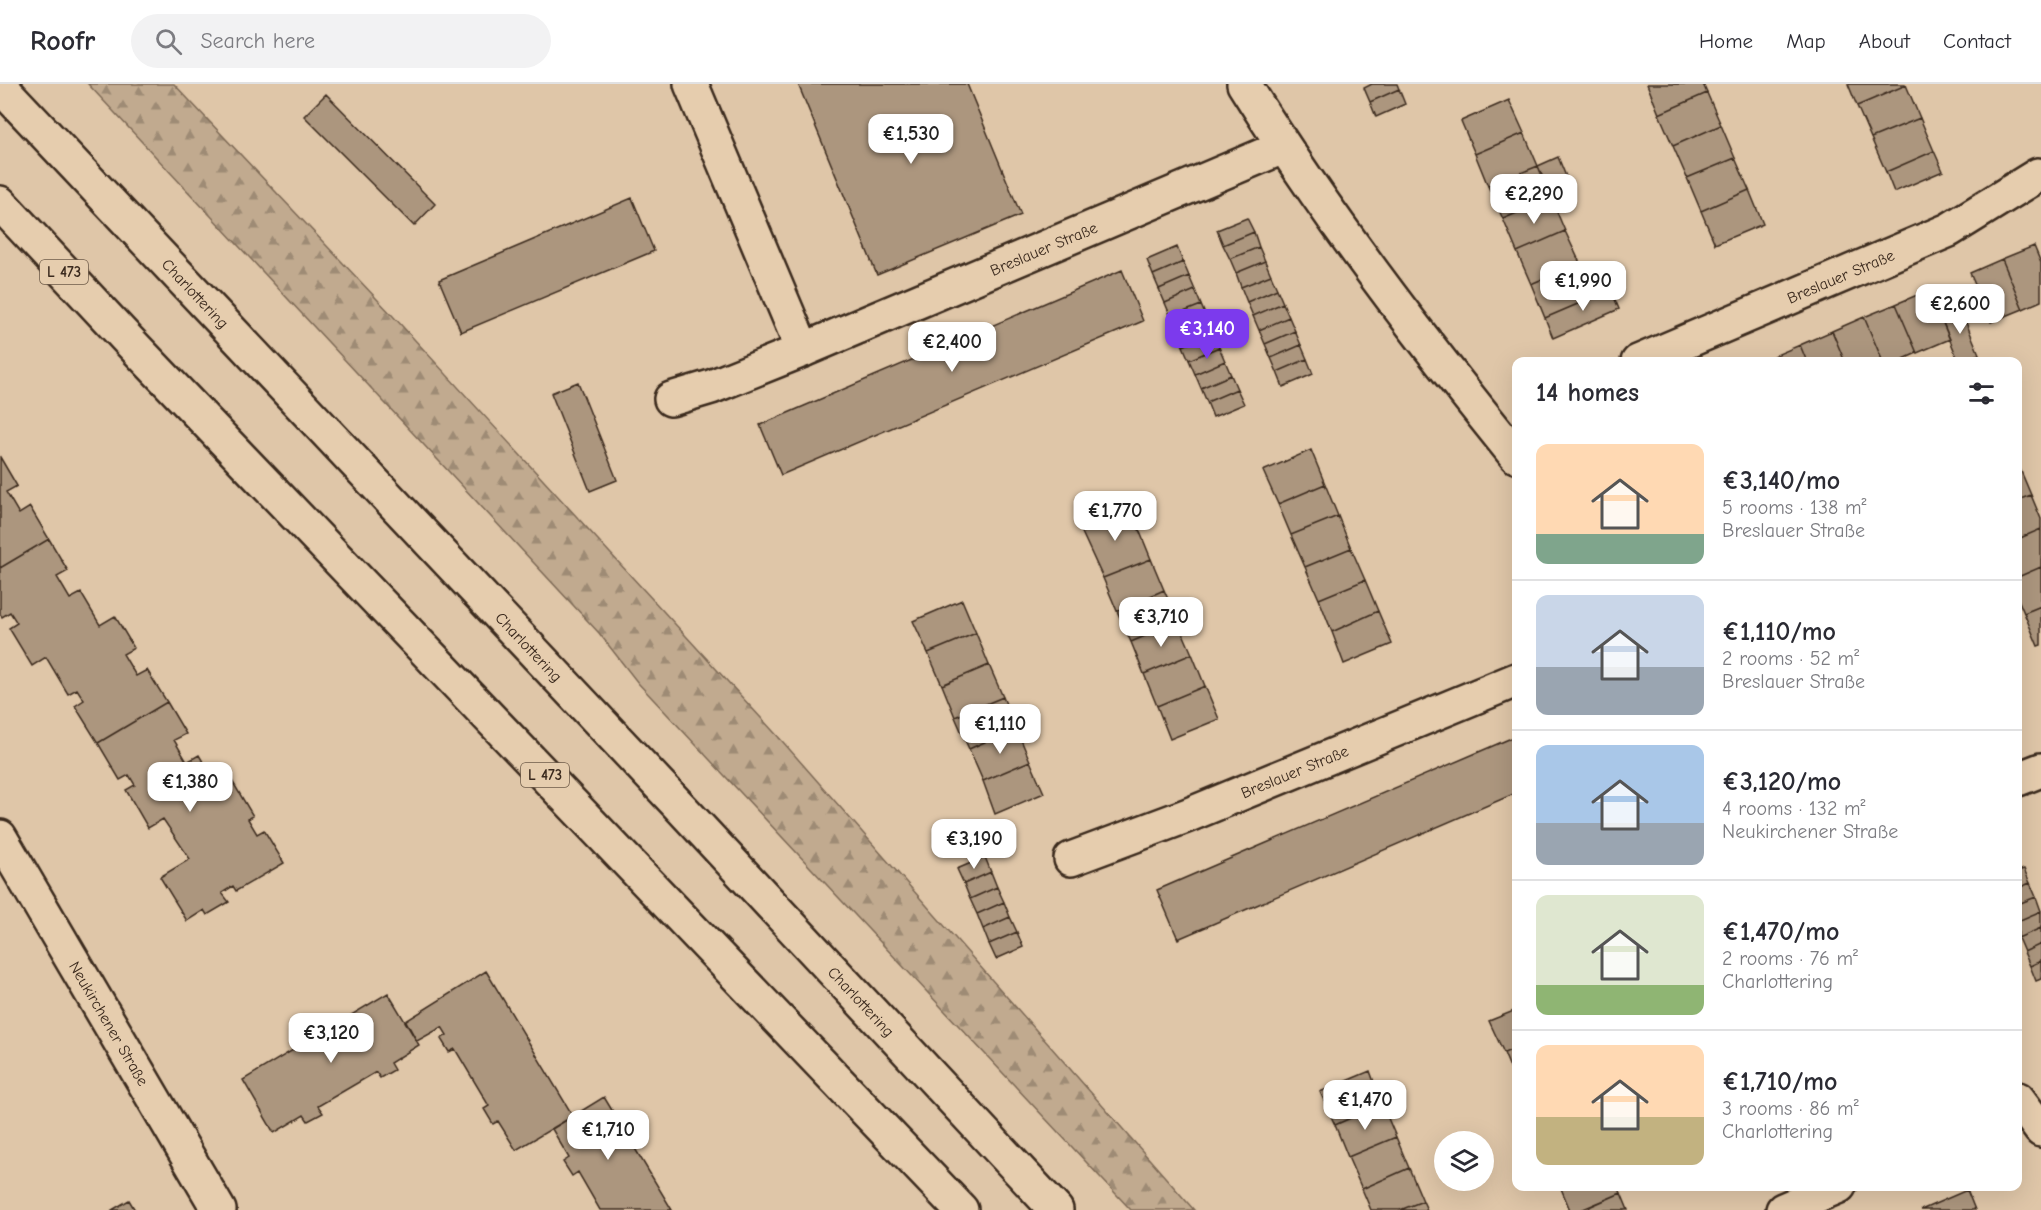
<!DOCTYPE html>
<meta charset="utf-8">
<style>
:root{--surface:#fff;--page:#f2f2f3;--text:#2b2b33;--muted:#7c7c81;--line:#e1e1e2;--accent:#7c3aed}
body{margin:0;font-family:"Comic Neue",sans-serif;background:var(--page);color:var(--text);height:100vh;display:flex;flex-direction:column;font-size:22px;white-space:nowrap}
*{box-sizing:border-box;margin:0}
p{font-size:20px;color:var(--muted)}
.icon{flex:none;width:33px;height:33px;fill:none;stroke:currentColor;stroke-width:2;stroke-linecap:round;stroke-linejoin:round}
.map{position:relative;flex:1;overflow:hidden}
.details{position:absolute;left:1512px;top:273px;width:510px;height:834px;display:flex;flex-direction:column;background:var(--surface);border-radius:12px;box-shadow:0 6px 24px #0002}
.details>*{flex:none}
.buttons{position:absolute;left:1434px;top:1047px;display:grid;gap:12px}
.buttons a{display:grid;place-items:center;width:60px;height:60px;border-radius:50%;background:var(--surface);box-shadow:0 6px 24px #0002;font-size:30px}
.price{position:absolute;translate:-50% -51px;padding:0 14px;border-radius:12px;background:#fff;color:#222;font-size:20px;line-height:39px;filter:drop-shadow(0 2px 3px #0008)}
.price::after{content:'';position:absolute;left:50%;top:36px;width:18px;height:14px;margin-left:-9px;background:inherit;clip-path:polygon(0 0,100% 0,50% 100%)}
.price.active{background:var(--accent);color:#fff}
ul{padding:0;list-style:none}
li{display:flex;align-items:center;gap:18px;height:150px;padding:0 24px}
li+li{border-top:2px solid var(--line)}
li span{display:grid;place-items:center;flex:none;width:168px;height:120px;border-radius:12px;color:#555}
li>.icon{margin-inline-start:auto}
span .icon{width:72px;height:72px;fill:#fffc;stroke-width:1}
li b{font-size:26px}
h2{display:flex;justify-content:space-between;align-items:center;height:72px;padding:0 24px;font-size:26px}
header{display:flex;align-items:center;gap:36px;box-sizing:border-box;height:84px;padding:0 30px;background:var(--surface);border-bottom:2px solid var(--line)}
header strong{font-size:28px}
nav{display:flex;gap:33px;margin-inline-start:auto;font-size:21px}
.search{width:420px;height:54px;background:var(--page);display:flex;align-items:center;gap:15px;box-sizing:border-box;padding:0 21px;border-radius:33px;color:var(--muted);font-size:22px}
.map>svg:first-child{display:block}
.forest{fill:url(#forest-firs);stroke:#7e6a56;stroke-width:1.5}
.building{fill:#ac967e;stroke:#3b2a1e;stroke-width:1.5}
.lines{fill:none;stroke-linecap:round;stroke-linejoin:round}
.minor-casing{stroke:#3b2a1e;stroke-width:38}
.trunk-casing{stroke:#3b2a1e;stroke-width:38}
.minor{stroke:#e6cdae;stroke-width:33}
.trunk{stroke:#e6cdae;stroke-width:33}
.labels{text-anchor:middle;stroke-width:5;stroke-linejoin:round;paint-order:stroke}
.shield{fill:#e6cdae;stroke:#6e5b49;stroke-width:1.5}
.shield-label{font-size:15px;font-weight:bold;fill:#3b2a1e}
.street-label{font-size:16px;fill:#3b2a1e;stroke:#e6cdae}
</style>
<header>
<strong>Roofr</strong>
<div class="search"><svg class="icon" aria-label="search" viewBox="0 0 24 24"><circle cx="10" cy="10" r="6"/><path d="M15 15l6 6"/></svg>Search here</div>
<nav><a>Home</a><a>Map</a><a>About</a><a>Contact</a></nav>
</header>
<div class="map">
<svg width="2041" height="1126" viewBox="0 0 2041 1126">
<defs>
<pattern id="forest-firs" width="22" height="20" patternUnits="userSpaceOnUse" patternTransform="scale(1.5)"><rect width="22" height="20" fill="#c1aa8f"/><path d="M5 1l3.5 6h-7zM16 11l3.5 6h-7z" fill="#9e8b74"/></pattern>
</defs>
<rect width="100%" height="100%" fill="#dfc6a8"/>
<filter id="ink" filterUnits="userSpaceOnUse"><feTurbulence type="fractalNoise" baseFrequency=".0167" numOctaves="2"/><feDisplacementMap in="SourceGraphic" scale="12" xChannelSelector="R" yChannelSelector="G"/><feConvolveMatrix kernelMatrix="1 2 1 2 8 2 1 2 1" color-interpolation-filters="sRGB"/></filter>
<g filter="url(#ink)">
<path class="forest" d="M88,0h86l218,231 391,427 411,468h-63l-493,-527 -39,-50z"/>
<path class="building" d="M798,0h169l54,131 -144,60z
M1372,0h25l2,5 -29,13 -6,-14z
M1647,0h56l4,9 -48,21z
M1848,0h57l1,1 -49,21z
M1906,1l14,33 -49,20 -14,-32z
M1399,5l6,15 -29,13 -6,-15z
M1707,9l14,32 -48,21 -14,-32z
M326,10l109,110 -21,22 -110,-110z
M1509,16l15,33 -49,21 -14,-33z
M1920,34l14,33 -48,21 -15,-34z
M1721,41l14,33 -48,20 -14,-32z
M1524,49l14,33 -50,20 -13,-32z
M1934,67l9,20 -49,21 -8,-20z
M1558,73l14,34 -20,8 -14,-33z
M1735,74l14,32 -48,21 -14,-33z
M1538,82l13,32 -48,21 -15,-33z
M1749,106l14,34 -48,20 -14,-33z
M632,114l22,53 -193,81 -22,-52z
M1551,114l14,33 -48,21 -14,-33z
M1247,134l7,14 -31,13 -6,-15z
M1565,147l15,32 -49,21 -14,-32z
M1254,148l5,15 -29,12 -7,-14z
M2034,162l7,17v38l-18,8 -21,-50z
M1177,163l6,15 -30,13 -6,-15z
M1259,163l6,14 -29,12 -6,-14z
M2002,175l21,50 -32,13 -21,-49z
M1265,177l6,14 -30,12 -5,-14z
M1183,178l6,14 -30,13 -6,-14z
M1580,179l14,34 -49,21 -14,-34z
M1122,186l21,51 -362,154 -21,-50z
M1271,191l6,14 -30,13 -6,-15z
M1189,192l6,14 -30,13 -6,-14z
M1609,201l10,24 -66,29 -8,-20 49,-21 -2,-5z
M1277,205l6,14 -30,13 -6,-14z
M1195,206l6,15 -30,12 -6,-14z
M1929,206l21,49 -33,14 -21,-49z
M1283,219l6,14 -30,13 -6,-14z
M1896,220l21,49 -20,9h-14l-19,-45z
M1201,221l6,14 -30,12 -6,-14z
M1960,224l19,46 -18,8h-2l-19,-46z
M1289,233l6,14 -30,13 -6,-14z
M1864,233l19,45h-38l-13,-31z
M1207,235l6,14 -30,13 -6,-15z
M1295,247l6,14 -30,13 -6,-14z
M1832,247l13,31h-38l-7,-17z
M1213,249l6,14 -30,13 -6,-14z
M1301,261l6,14 -30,13 -6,-14z
M1800,261l7,17h-39l-1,-3z
M1219,263l6,14 -30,13 -6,-14z
M1307,275l6,15 -30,13 -6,-15z
M1225,277l6,14 -30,13 -6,-14z
M1231,291l6,14 -30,13 -6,-14z
M578,298l39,98 -27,11 -39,-98z
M1237,305l7,15 -31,13 -6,-15z
M1311,366l14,34 -47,20 -15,-33z
M0,373l17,29 -11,6 13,22 11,-7 19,32 -49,29z
M2018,380l13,31 -13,5z
M1325,400l13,32 -47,19 -13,-31z
M2031,411l10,24v10l-23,10v-39z
M1129,421l22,54 -48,19 -24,-52z
M1338,432l13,32 -46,19 -14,-32z
M2041,445v38l-23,10v-38z
M49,455l19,32 -11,6 13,22 11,-6 19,32 15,-9 19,32 -11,6 13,22 11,-6 20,32 -69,41 -23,-37 9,-6 -7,-11 -9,5 -22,-37 -14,9 -23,-38 8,-5 -7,-11 -8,5 -2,-3v-46z
M1351,464l14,32 -46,19 -14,-32z
M1151,475l13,31 -47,21 -14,-33z
M2041,483v39l-17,7 -6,-14v-22z
M1365,496l13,31 -46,21 -13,-33z
M1164,506l14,32 -47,20 -14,-31z
M962,516l14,33 -48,20 -15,-32z
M2041,522v39l-3,1 -14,-33z
M1378,527l14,33 -48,20 -12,-32z
M1178,538l14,32 -48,20 -13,-32z
M976,549l13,32 -47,20 -14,-32z
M1192,570l13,32 -48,20 -13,-32z
M989,581l14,32 -48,20 -13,-32z
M1205,602l14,33 -49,20 -13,-33z
M1003,613l13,31 -47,21 -14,-32z
M167,618l19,32 -12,6 13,22 12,-7 19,32 13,-8 22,37 -5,3 9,15 7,-4 20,33 -48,28 -3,-5 -11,7 7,9 -22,13 -3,-5 -17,11 -27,-44 30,-18 -27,-40 -15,9 -22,-38 9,-5 -6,-10 -9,5 -22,-37z
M1016,644l14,33 -47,20 -14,-32z
M1516,652v57l-338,146 -21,-49z
M1030,677l14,32 -49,21 -12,-33z
M985,773l6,15 -27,12 -7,-15z
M2024,785l6,14 -12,5v-17z
M991,788l6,15 -27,12 -6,-15z
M2030,799l6,14 -18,7v-16z
M997,803l7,15 -27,12 -7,-15z
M2036,813l5,14 -23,10v-17z
M1004,818l6,15 -27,12 -6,-15z
M2041,827v17l-23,10v-17z
M1010,833l7,15 -28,12 -6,-15z
M2041,844v16l-17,8 -6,-14z
M1017,848l6,15 -27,12 -7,-15z
M2041,860v17l-11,5 -6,-14z
M2041,877v18l-5,2 -6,-15z
M486,887l87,145 -57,34 -18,-29 -5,3 -9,-15 5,-3 -34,-57 -6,3 -8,-13 6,-4 -5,-8 -25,14 -11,-20z
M388,909l31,52 -29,18 4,7 -14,8 -4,-6 -58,34 5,7 -15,8 -4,-6 -30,18 -31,-53z
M1516,926v38l-12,5 -15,-32z
M1516,964v34l-12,-29z
M1370,987l12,33 -47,21 -15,-33z
M604,1013l68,113h-72l-22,-38 -6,4 -9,-14 6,-4 -17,-29z
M1382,1020l14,33 -48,20 -13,-32z
M1396,1053l13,31 -47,21 -14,-32z
M1409,1084l14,33 -23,9h-29l-9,-21z
M1560,1102h58l3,7 -40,17h-11z
M1967,1106l8,20h-54z
M1621,1109l7,17h-37l-2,-3z
M129,1116l6,10h-23z
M1423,1117l4,9h-27z"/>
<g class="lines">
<defs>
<g id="minor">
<path d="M691,0l112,266"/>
<path d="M1244,0c81,130 176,254 272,372"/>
<path id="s1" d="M1638,278l311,-132 89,-55"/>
<path id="s2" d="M671,315l40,-12 92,-37 480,-203"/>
<path d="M2018,695l23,-9"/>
<path id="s3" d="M0,753l219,373"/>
<path id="s4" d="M1071,775l115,-43 330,-136"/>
<path d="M2018,1015l23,31"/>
<path d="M1783,1126l56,-24"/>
</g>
<g id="trunk">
<path id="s5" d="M0,2l683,724 373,400"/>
<path d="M0,119l128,137 833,870"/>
</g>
</defs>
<use href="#minor" class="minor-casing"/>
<use href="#trunk" class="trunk-casing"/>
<use href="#minor" class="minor"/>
<use href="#trunk" class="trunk"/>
</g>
</g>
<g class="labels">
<g class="shield">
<rect x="40" y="176" width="48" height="24" rx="4.5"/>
<rect x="521" y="679" width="48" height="24" rx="4.5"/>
</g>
<g class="shield-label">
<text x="64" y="193">L 473</text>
<text x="545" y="696">L 473</text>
</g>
<g class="street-label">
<text dy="6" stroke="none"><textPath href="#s2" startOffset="402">Breslauer Straße</textPath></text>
<text dy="6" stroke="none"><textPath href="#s1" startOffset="220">Breslauer Straße</textPath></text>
<text dy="6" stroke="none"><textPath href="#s5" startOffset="285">Charlottering</textPath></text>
<text dy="6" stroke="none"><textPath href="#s5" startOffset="771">Charlottering</textPath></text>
<text dy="6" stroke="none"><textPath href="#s4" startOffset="240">Breslauer Straße</textPath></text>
<text dy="6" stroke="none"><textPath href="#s5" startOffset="1257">Charlottering</textPath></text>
<text dy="6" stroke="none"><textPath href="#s3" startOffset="216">Neukirchener Straße</textPath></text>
</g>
</g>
</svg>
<div class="buttons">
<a><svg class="icon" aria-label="layers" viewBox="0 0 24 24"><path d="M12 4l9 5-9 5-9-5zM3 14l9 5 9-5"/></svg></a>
</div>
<b class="price" style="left:911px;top:81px">€1,530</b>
<b class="price" style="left:1534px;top:141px">€2,290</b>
<b class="price" style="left:1583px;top:228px">€1,990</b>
<b class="price" style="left:1960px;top:251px">€2,600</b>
<b class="price active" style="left:1207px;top:276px">€3,140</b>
<b class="price" style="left:952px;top:289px">€2,400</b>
<b class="price" style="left:1115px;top:458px">€1,770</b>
<b class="price" style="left:1161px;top:564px">€3,710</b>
<b class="price" style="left:1000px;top:671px">€1,110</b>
<b class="price" style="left:190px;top:729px">€1,380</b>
<b class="price" style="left:974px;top:786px">€3,190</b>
<b class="price" style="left:331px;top:980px">€3,120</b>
<b class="price" style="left:1365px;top:1047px">€1,470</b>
<b class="price" style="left:608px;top:1077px">€1,710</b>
<section class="details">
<h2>14 homes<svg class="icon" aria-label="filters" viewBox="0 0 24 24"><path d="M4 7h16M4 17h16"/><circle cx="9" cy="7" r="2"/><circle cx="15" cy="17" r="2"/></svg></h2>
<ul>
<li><span style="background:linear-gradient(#ffd9b3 75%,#7fa58c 0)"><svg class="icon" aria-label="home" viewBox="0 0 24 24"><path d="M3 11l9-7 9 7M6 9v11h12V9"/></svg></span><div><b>€3,140/mo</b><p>5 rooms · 138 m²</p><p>Breslauer Straße</p></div></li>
<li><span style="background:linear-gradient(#c9d6e8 60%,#9aa5b1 0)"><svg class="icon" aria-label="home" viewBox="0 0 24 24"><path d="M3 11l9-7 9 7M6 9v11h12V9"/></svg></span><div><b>€1,110/mo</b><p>2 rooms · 52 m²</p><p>Breslauer Straße</p></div></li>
<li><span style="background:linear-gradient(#a9c7e8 65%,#9aa5b1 0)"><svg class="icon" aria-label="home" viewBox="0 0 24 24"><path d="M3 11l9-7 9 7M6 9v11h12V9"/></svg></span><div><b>€3,120/mo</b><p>4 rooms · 132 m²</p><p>Neukirchener Straße</p></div></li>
<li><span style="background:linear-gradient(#dfe7d0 75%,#8fb573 0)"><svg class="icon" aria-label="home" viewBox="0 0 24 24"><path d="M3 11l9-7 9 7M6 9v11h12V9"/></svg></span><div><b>€1,470/mo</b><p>2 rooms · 76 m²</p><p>Charlottering</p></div></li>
<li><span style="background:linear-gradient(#ffd9b3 60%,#c2b280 0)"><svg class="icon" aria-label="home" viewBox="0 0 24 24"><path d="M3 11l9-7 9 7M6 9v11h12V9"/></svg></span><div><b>€1,710/mo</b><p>3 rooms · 86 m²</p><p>Charlottering</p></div></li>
</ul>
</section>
</div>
